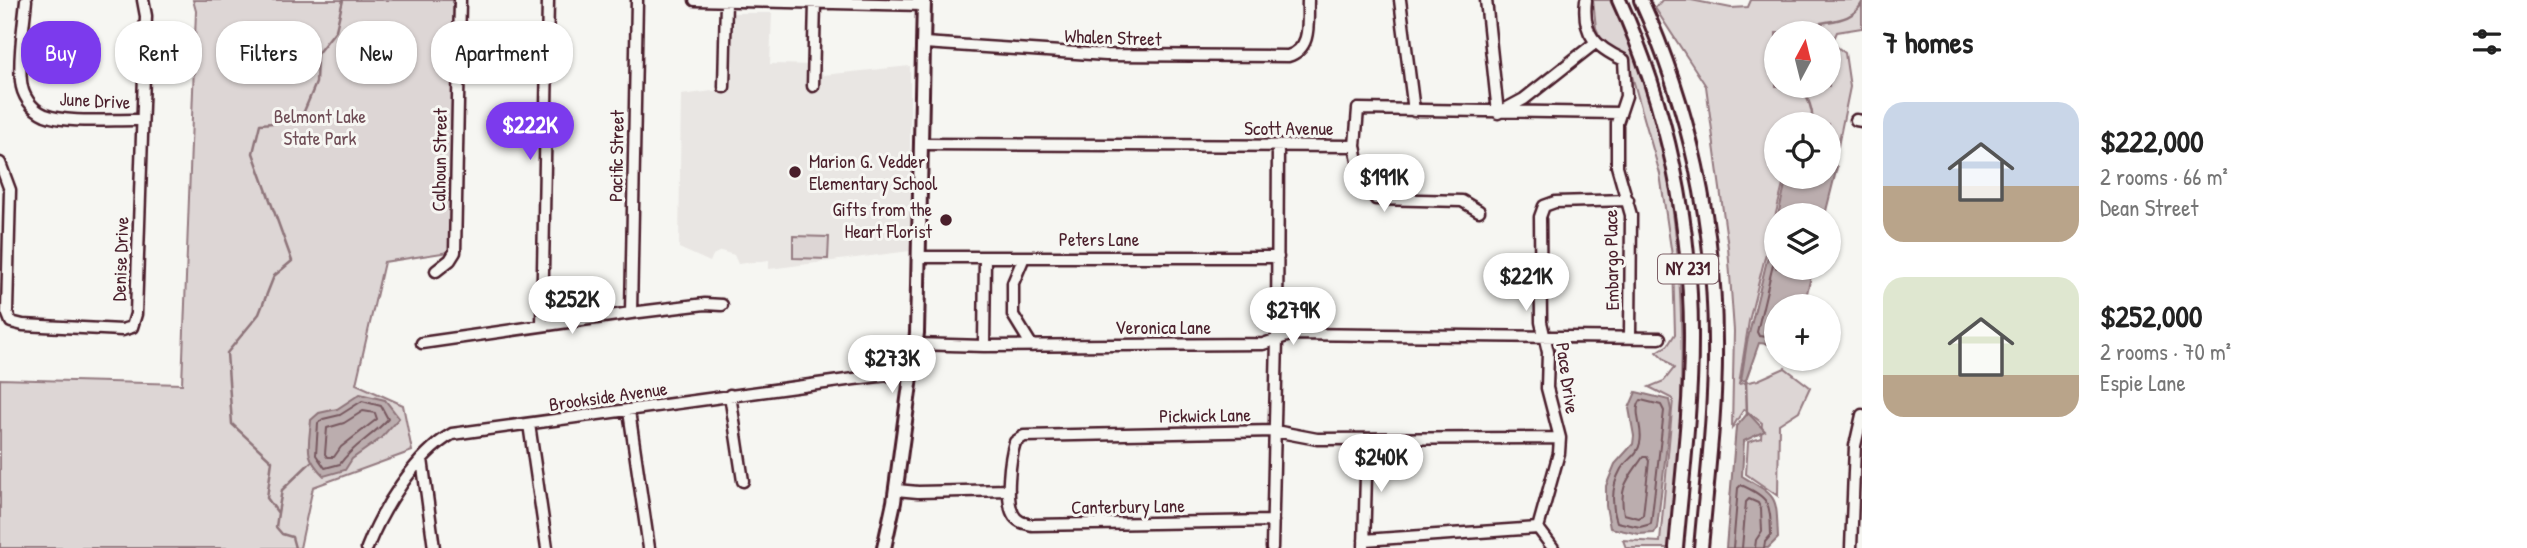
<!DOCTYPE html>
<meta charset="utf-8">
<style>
:root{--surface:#fff;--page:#f6f6f6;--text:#222;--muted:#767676;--accent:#7c3aed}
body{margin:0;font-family:"Patrick Hand",sans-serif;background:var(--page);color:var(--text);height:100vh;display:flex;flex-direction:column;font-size:26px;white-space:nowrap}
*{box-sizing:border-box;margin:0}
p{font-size:23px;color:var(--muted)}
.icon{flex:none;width:38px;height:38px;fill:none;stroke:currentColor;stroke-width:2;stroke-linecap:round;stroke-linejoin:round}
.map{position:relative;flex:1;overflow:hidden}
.drawer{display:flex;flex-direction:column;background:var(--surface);width:665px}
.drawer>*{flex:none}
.guide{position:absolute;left:21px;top:21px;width:665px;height:63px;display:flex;gap:14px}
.needle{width:46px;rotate:7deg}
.tools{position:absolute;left:1764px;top:21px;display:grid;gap:14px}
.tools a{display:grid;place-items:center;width:77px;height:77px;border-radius:50%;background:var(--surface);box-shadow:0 2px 5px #0004;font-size:35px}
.price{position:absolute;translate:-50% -60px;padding:0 16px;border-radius:24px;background:#fff;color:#222;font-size:23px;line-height:46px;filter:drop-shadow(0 2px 4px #0008)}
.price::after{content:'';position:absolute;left:50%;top:42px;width:21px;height:16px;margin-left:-10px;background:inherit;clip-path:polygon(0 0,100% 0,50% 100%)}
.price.current{background:var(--accent);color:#fff}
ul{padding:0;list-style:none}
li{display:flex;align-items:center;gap:21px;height:175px;padding:0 21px}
li span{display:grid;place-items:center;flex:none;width:196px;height:140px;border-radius:21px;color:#555}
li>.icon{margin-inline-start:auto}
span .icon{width:84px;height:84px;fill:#fffc;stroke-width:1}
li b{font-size:30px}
h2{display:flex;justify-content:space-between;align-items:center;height:84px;padding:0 21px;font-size:30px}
.chip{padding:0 24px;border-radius:28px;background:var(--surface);box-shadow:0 2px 5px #0004;font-size:24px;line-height:63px}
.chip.current{background:var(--accent);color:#fff}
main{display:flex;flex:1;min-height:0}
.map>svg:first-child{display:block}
.built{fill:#e9e6e3}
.green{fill:#ddd6d5;stroke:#947a80;stroke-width:2;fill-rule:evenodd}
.water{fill:#bbadae;stroke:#8e747a;stroke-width:2}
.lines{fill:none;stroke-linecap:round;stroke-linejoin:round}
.shore{stroke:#77585f;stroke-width:2}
.stream{stroke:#8e747a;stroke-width:2.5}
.minor-casing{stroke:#4a1f2b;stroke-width:15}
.major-casing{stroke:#4a1f2b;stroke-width:18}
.minor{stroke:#f6f6f2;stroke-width:10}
.major{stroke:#f6f6f2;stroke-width:12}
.poi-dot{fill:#4a1f2b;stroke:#f6f6f2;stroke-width:2.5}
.labels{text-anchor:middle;stroke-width:6;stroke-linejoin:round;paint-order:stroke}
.shield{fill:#f6f6f2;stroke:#7e6067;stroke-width:2}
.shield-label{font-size:18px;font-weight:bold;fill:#4a1f2b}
.street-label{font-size:19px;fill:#4a1f2b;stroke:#f6f6f2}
.park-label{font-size:19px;fill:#6f4d56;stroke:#f6f6f2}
.poi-label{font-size:19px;fill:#4a1f2b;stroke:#f6f6f2;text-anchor:start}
</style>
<main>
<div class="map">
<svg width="1862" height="548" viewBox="0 0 1862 548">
<rect width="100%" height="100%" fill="#f6f6f2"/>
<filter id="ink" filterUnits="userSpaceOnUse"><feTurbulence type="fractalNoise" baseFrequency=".0143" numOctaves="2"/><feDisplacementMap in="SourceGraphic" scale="14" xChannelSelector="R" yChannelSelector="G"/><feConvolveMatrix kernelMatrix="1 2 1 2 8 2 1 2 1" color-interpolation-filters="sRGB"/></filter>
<g filter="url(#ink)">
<path class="built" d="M733,13h39l-2,51 51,1 2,10 87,-9v185l-141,18v-9l-31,4 -4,-9 -13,-4 -8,4 -3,7 -31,-14 2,-153 47,-6 4,-17z"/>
<path class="green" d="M193,0h261l-5,252 -65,10 -28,122 47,21 9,46 -99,36 -13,61h-300v-169l182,5 14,-373z
M1593,0h17c20,41 40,85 49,129 29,132 28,286 9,419h-42l-3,-8 37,2 13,-143 -24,-12 15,-6 10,-13 -17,-16 11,-7 7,-11 -2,-72 -13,-88 -32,-112 -20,-13 -8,-12 -4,-9z
M1662,0h29l40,8 17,-1 3,-7h111v28l-25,4 -5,11 13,10 5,34 -12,59 -9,-3v-19h-53v53h9l-36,144 -10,63 19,-4 27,-12 25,19 -11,24 -20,13 -1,72 -32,-22 2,-32 13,-4 1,-15 -18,-14 -12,19 2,-97 -6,-84 -22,-161 -51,-78zM1776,33h53v53h-53z
M793,236l36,1 -1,22 -35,-1z"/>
<path class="water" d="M1829,160l8,7 -12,48h-47l9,-38h42z
M1776,223v45h37l-9,38h-28v39l-17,-2 -13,37 -5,1 6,-39z
M1636,392l33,8 2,10 -14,118 -3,5 -15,1 -29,-6 -4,-22v-20l9,-22 18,-20 1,-8 -5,-28z
M360,394l25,6 14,18 -19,21 -28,20 -7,11 -21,6c-21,-21 -15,-28 -13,-56l8,-7 18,-4z
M1748,413l17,18 -21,10 -2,35c37,22 34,19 36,62l-10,10h-42l10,-121z"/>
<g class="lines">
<path class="shore" d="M1776,252l-19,80 2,4 17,2
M1641,400l20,5 3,6 -13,113 -11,3 -23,-5c-6,-18 -5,-37 4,-53 6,-10 17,-14 19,-26 4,-15 -8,-31 1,-43z
M362,401l19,5 7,13c-15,17 -36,27 -48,45l-15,4 -9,-13 2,-32 5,-4 17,-4z
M363,411l12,2 2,6 -36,28 -7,10h-7l-2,-3 2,-26 17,-5z
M1643,457h4l2,4 -6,54 -4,3 -15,-4c-6,-28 5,-36 19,-57z
M1733,548l5,-60 3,-3c30,13 29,19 30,50l-6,7 -1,6
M1742,548l4,-46 3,-3 9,4 3,6 1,22 -6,9 -1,8"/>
<path class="stream" d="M1798,33c19,-17 51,-5 64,-30
M1800,86c8,12 14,24 12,38
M1746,380l1,35
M278,513l4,-23 29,-28
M295,548l-3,-11 -10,-3 -6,-7 2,-14 -11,-15 5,-37 -40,-37 -5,-71 32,-39 15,-38 18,-15 -39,-108 7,-29 40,-3 16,-38 1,-29 19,-24 7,-30"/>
<defs>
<path id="minor" d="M26,0c-2,24 -8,59 -5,81 1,14 10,28 24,34 23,9 71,4 97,5
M695,0l229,5
M1400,0l14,111
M1486,0l12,113 26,-14 71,-56
M1586,0c-4,34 9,47 38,60l2,36 -9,27v43l14,49 -1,121
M924,43l182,12 182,1c25,-8 19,-35 20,-56
M813,86l2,-84
M724,87l2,-86
M1856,120l6,1
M922,144l433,2
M0,163l10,27 -3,122 4,10 12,3 99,5 10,-3 4,-13 10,-298 -3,-16
M1479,211l-17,-10 -86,-2 -6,-9 -3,-15 -9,-14 -3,-15 3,-37 262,4
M920,257h358
M1024,257l-11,26v32l19,31
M436,271l14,-11 5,-8 5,-252
M631,313l6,-313
M542,325l6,-325
M422,343l209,-30 74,-9 17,1
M916,344l68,2 279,-2 30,-10 367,4
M984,346l1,-89
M730,395l13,86
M629,411l20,137
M529,424l18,124
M422,459l12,89
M896,490l22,2 91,-2
M1273,521l-241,4c-8,-2 -15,-3 -19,-11 -8,-15 -3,-56 2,-72l9,-6 251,-5 42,8 243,-1
M1364,540l174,-12
M367,548c15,-38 48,-93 85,-114l402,-55 42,-5 16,2
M1272,548l5,-209 1,-194
M1364,548l3,-109
M1553,548l-15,-20 21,-75 1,-15 -13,-50 1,-36 -7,-30 -1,-105 4,-11 11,-4 73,-2
M1851,548l4,-102 7,-31"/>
<path id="major" d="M1619,0c48,105 73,225 72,341 0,69 -9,138 -15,207
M1641,0c48,106 74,224 74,341 1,69 -8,138 -14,207
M884,548l10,-46 23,-169 7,-333"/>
</defs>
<use href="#minor" class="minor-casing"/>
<use href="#major" class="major-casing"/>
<use href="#minor" class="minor"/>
<use href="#major" class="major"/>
</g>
</g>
<g class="poi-dot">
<circle cx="795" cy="172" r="7"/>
<circle cx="946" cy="220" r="7"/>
</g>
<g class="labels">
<rect class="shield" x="1658" y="254.5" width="60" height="29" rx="5"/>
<g class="shield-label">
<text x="1688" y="275">NY 231</text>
</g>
<g class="street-label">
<text transform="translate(1113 37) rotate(2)" y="7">Whalen Street</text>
<text transform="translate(95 100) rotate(3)" y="7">June Drive</text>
<text x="1289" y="135">Scott Avenue</text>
<text transform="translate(616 156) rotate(-89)" y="7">Pacific Street</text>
<text transform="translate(439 160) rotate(-89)" y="7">Calhoun Street</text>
<text x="1099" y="246">Peters Lane</text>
<text transform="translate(120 259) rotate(-88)" y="7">Denise Drive</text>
<text transform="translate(1611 260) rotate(-91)" y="7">Embargo Place</text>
<text x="1163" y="334">Veronica Lane</text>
<text transform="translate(1568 378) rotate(82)" y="7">Pace Drive</text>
<text transform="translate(608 396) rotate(-8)" y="7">Brookside Avenue</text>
<text transform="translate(1205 415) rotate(-1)" y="7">Pickwick Lane</text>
<text transform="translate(1128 506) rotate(-1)" y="7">Canterbury Lane</text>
</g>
<g class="park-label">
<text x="320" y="123">Belmont Lake<tspan x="320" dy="22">State Park</tspan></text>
</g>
<g class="poi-label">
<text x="809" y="168">Marion G. Vedder<tspan x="809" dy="22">Elementary School</tspan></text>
<text x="932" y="216" text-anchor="end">Gifts from the<tspan x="932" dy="22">Heart Florist</tspan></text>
</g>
</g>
</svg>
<div class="tools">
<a><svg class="needle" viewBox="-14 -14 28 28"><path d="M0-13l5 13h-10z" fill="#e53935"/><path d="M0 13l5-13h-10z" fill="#767676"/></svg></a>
<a><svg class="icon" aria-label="locate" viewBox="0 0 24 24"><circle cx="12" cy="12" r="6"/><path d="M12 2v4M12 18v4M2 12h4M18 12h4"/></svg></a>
<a><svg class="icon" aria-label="layers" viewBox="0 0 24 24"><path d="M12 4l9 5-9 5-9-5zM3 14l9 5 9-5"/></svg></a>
<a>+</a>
</div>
<b class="price current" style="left:530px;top:162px">$222K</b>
<b class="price" style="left:1384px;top:214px">$191K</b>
<b class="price" style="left:1526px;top:313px">$221K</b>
<b class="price" style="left:572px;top:336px">$252K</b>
<b class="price" style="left:1293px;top:347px">$279K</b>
<b class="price" style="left:892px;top:395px">$273K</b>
<b class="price" style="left:1381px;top:494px">$240K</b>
<div class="guide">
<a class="chip current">Buy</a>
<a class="chip">Rent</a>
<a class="chip">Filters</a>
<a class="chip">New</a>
<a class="chip">Apartment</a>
</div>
</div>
<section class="drawer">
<h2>7 homes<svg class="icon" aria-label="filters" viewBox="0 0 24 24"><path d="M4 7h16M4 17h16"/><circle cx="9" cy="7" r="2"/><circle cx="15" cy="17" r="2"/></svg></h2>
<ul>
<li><span style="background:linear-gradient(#c9d6e8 60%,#b9a48a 0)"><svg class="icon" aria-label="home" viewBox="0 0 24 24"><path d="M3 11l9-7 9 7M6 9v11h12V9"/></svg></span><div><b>$222,000</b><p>2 rooms · 66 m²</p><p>Dean Street</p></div></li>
<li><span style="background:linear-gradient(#dfe7d0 70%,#b9a48a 0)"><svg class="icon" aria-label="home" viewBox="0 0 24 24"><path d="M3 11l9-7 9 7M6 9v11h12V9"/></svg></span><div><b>$252,000</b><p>2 rooms · 70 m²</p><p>Espie Lane</p></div></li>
</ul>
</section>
</main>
